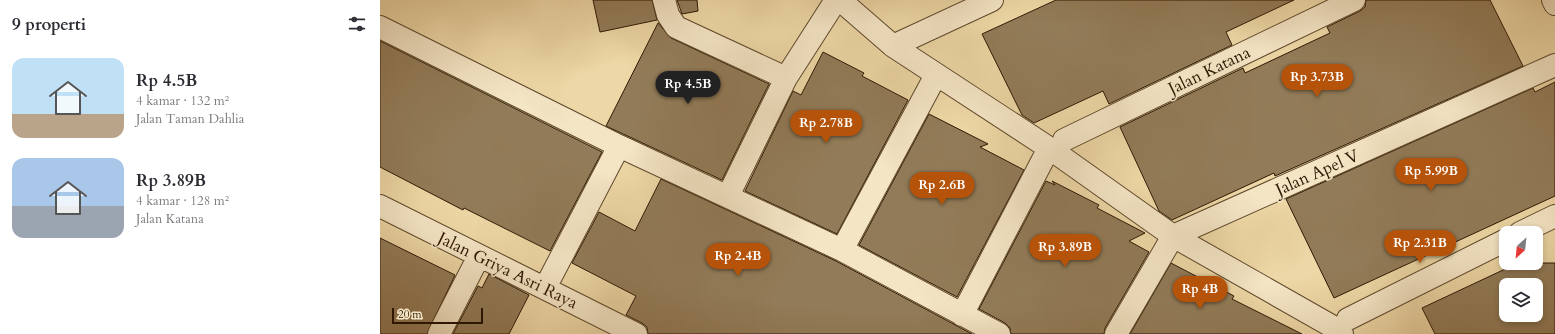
<!DOCTYPE html>
<html lang="id">
<meta charset="utf-8">
<style>
:root{--surface:#fff;--page:#f7f7f7;--text:#2b2b33;--muted:#7c7c81;--accent:#b45309}
body{margin:0;font-family:Cardo,serif;background:var(--page);color:var(--text);height:100vh;display:flex;flex-direction:column;font-size:15px;white-space:nowrap}
*{box-sizing:border-box;margin:0}
p{font-size:13px;color:var(--muted)}
.icon{flex:none;width:22px;height:22px;fill:none;stroke:currentColor;stroke-width:2;stroke-linecap:round;stroke-linejoin:round}
.map{position:relative;flex:1;overflow:hidden}
.sheet{display:flex;flex-direction:column;background:var(--surface);width:380px}
.sheet>*{flex:none}
.needle{width:26px;rotate:207deg}
.controls{position:absolute;left:1119px;top:226px;display:grid;gap:8px}
.controls a{display:grid;place-items:center;width:44px;height:44px;border-radius:8px;background:var(--surface);box-shadow:0 2px 6px #0003;font-size:20px}
.scale{position:absolute;left:12px;bottom:10px;width:91px;box-sizing:border-box;padding-left:4px;border:2px solid #2e1803;border-top:0;font-size:11px;line-height:14px;white-space:nowrap;color:#2e1803;-webkit-text-stroke:3px #f4e5c5;paint-order:stroke}
.price{position:absolute;translate:-50% -34px;padding:0 9px;border-radius:14px;background:var(--accent);color:#fff;font-size:13px;line-height:26px;filter:drop-shadow(0 1px 2px #0008)}
.price::after{content:'';position:absolute;left:50%;top:24px;width:12px;height:9px;margin-left:-6px;background:inherit;clip-path:polygon(0 0,100% 0,50% 100%)}
.price.active{background:#222;color:#fff}
ul{padding:0;list-style:none}
li{display:flex;align-items:center;gap:12px;height:100px;padding:0 12px}
li span{display:grid;place-items:center;flex:none;width:112px;height:80px;border-radius:12px;color:#555}
li>.icon{margin-inline-start:auto}
span .icon{width:48px;height:48px;fill:#fffc;stroke-width:1}
li b{font-size:17px}
h2{display:flex;justify-content:space-between;align-items:center;height:48px;padding:0 12px;font-size:17px}
main{display:flex;flex:1;min-height:0}
.map>svg:first-child{display:block}
.building{fill:#927b58;stroke:#2e1803;fill-rule:evenodd}
.lines{fill:none;stroke-linecap:round;stroke-linejoin:round}
.street-casing{stroke:#5e482c;stroke-width:24}
.street{stroke:#f4e5c5;stroke-width:22}
.labels{text-anchor:middle;stroke-width:3;stroke-linejoin:round;paint-order:stroke}
.street-label{font-size:17px;fill:#2e1803;stroke:#f4e5c5}
</style>
<main>
<section class="sheet">
<h2>9 properti<svg class="icon" aria-label="filters" viewBox="0 0 24 24"><path d="M4 7h16M4 17h16"/><circle cx="9" cy="7" r="2"/><circle cx="15" cy="17" r="2"/></svg></h2>
<ul>
<li><span style="background:linear-gradient(#bfe0f5 70%,#b9a48a 0)"><svg class="icon" aria-label="home" viewBox="0 0 24 24"><path d="M3 11l9-7 9 7M6 9v11h12V9"/></svg></span><div><b>Rp 4.5B</b><p>4 kamar · 132 m²</p><p>Jalan Taman Dahlia</p></div></li>
<li><span style="background:linear-gradient(#a9c7e8 60%,#9aa5b1 0)"><svg class="icon" aria-label="home" viewBox="0 0 24 24"><path d="M3 11l9-7 9 7M6 9v11h12V9"/></svg></span><div><b>Rp 3.89B</b><p>4 kamar · 128 m²</p><p>Jalan Katana</p></div></li>
</ul>
</section>
<div class="map">
<svg width="1175" height="334" viewBox="0 0 1175 334">
<rect width="100%" height="100%" fill="#eed7a6"/>
<filter id="stains"><feTurbulence type="fractalNoise" baseFrequency=".005" numOctaves="4"/><feColorMatrix values="0 0 0 0 .2 0 0 0 0 .09 0 0 0 0 .02 0 0 0 .5 -.17"/></filter>
<radialGradient id="worn" r=".72"><stop offset=".6" stop-color="#630" stop-opacity="0"/><stop offset="1" stop-color="#630" stop-opacity=".3"/></radialGradient>
<path class="building" d="M213,0h59l5,20 -57,12z
M297,0h20l1,11 -16,3z
M676,0h238l-68,32 6,13 -123,59 -6,-13 -69,32 -12,-8 -40,-81z
M986,0h124l33,66 -248,110 -1,-3 -102,47 -13,-9 -39,-84 123,-59 2,5 85,-40 -3,-6 33,-16 5,-4z
M278,23l13,15 98,46 -47,96 -116,-54z
M0,41l222,111 -52,99 -86,-43 -1,2 -83,-43z
M443,52l41,21 -2,3 46,24 -71,134 -92,-43 48,-100 8,4z
M1175,82v114l-221,102 -48,-99 247,-111 2,4z
M549,114l59,30 -8,3 44,23 -67,127 -98,-52z
M281,179l175,82 136,73h-324l-1,-7 -5,-4 -16,-8 10,-19 -64,-33 27,-51 36,19z
M666,181l9,4 -3,-4 47,24 -2,3 48,25 -16,8 20,11 -44,76 -1,6h-93l-1,-6 -5,-5 -26,-14z
M0,238l75,37 -28,59h-47z
M791,263l63,33 -2,3 70,35h-172z
M1138,263h37v71h-120l-13,-26zM1126,285h30v30h-30z
M109,274l40,21 -20,39h-56l25,-48 4,2z"/>
<g class="lines">
<defs>
<path id="street" d="M284,0l4,15 8,12 110,51
M460,0l53,46 156,102 124,88 162,92 7,6
M1173,0l2,4
M0,27l239,119 223,104 157,84
M513,46l99,-46
M684,140l290,-140
M348,196l58,-118 50,-78
M0,206l256,128
M1140,233l35,-17
M462,250l94,-175
M165,288l74,-142
M582,315l87,-167
M968,319l158,-79
M59,334l40,-78
M736,334l57,-98 382,-171"/>
</defs>
<use href="#street" class="street-casing"/>
<use href="#street" class="street"/>
</g>
<g class="labels">
<g class="street-label">
<text transform="translate(829 70) rotate(-26)" y="6">Jalan Katana</text>
<text transform="translate(937 172) rotate(-24)" y="6">Jalan Apel V</text>
<text transform="translate(128 270) rotate(26)" y="6">Jalan Griya Asri Raya</text>
</g>
</g>
<rect width="100%" height="100%" filter="url(#stains)"/>
<rect width="100%" height="100%" fill="url(#worn)"/>
</svg>
<div class="controls">
<a><svg class="needle" viewBox="-14 -14 28 28"><path d="M0-13l5 13h-10z" fill="#e53935"/><path d="M0 13l5-13h-10z" fill="#7c7c81"/></svg></a>
<a><svg class="icon" aria-label="layers" viewBox="0 0 24 24"><path d="M12 4l9 5-9 5-9-5zM3 14l9 5 9-5"/></svg></a>
</div>
<div class="scale">20 m</div>
<b class="price" style="left:937px;top:98px">Rp 3.73B</b>
<b class="price active" style="left:308px;top:105px">Rp 4.5B</b>
<b class="price" style="left:446px;top:144px">Rp 2.78B</b>
<b class="price" style="left:1051px;top:192px">Rp 5.99B</b>
<b class="price" style="left:562px;top:206px">Rp 2.6B</b>
<b class="price" style="left:1040px;top:264px">Rp 2.31B</b>
<b class="price" style="left:685px;top:268px">Rp 3.89B</b>
<b class="price" style="left:358px;top:277px">Rp 2.4B</b>
<b class="price" style="left:820px;top:310px">Rp 4B</b>
</div>
</main>
